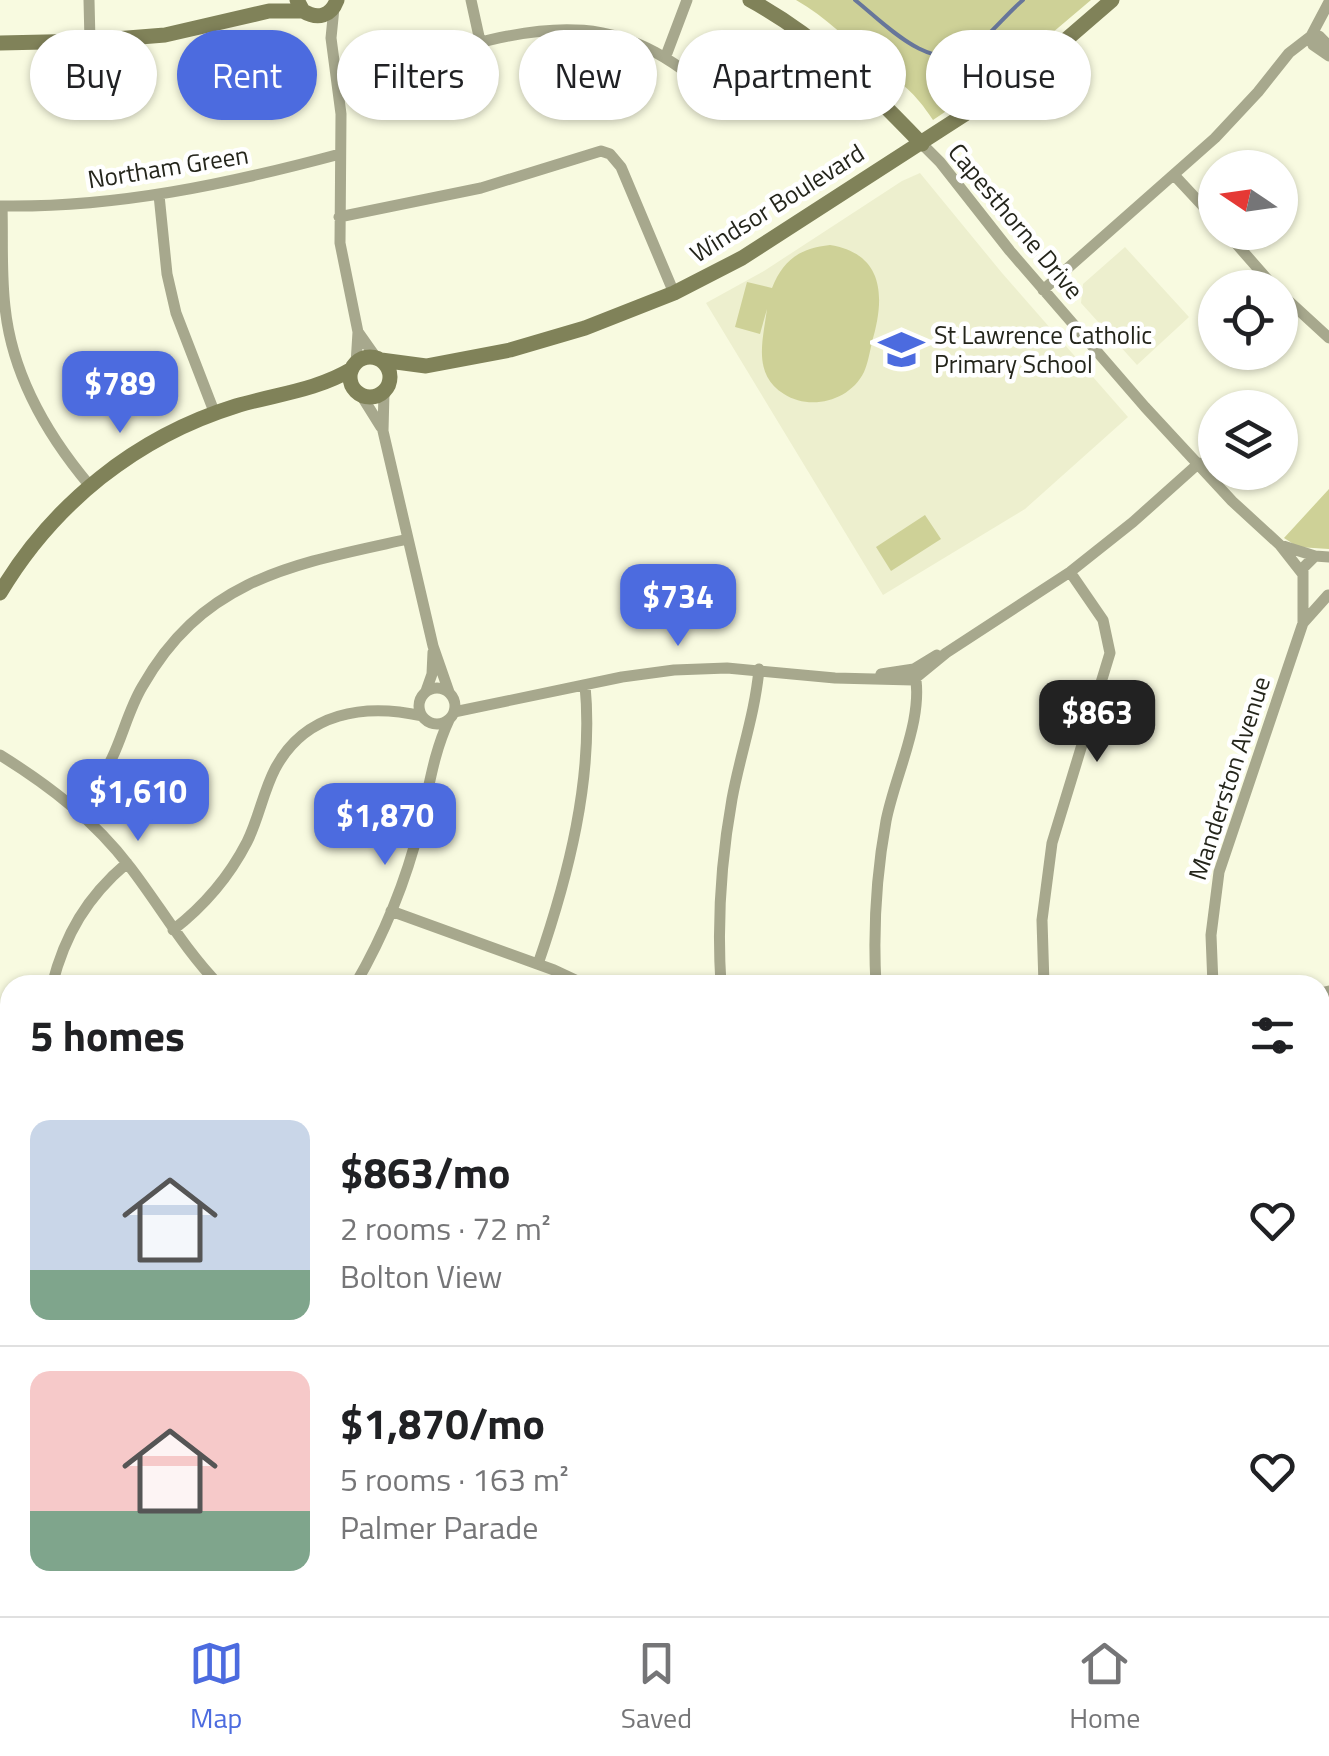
<!DOCTYPE html>
<meta charset="utf-8">
<style>
:root{--surface:#fff;--page:#f2f2f2;--text:#202124;--muted:#757577;--line:#e0e0e0;--accent:#4c6bdf}
body{margin:0;font-family:"Titillium Web",sans-serif;background:var(--page);color:var(--text);height:100vh;display:flex;flex-direction:column;font-size:38px;white-space:nowrap}
*{box-sizing:border-box;margin:0}
p{font-size:32px;color:var(--muted)}
.icon{flex:none;width:55px;height:55px;fill:none;stroke:currentColor;stroke-width:2;stroke-linecap:round;stroke-linejoin:round}
.map{position:relative;flex:1;overflow:hidden}
.side{position:absolute;left:0px;top:975px;width:1330px;height:642px;display:flex;flex-direction:column;background:var(--surface);border-radius:30px 30px 0 0;box-shadow:0 2px 8px #0004}
.side>*{flex:none}
.guide{position:absolute;left:30px;top:30px;width:1270px;height:90px;display:flex;gap:20px}
.needle{width:65px;rotate:283deg}
.tools{position:absolute;left:1198px;top:150px;display:grid;gap:20px}
.tools a{display:grid;place-items:center;width:100px;height:100px;border-radius:50%;background:var(--surface);box-shadow:0 2px 8px #0004;font-size:50px}
.price{position:absolute;translate:-50% -85px;padding:0 22px;border-radius:20px;background:var(--accent);color:#fff;font-size:32px;line-height:65px;filter:drop-shadow(0 2px 5px #0008)}
.price::after{content:'';position:absolute;left:50%;top:60px;width:30px;height:22px;margin-left:-15px;background:inherit;clip-path:polygon(0 0,100% 0,50% 100%)}
.price.on{background:#222;color:#fff}
ul{padding:0;list-style:none}
li{display:flex;align-items:center;gap:30px;height:250px;padding:0 30px}
li+li{border-top:2px solid var(--line)}
li span{display:grid;place-items:center;flex:none;width:280px;height:200px;border-radius:20px;color:#555}
li>.icon{margin-inline-start:auto}
span .icon{width:120px;height:120px;fill:#fffc;stroke-width:1}
li b{font-size:42px}
h2{display:flex;justify-content:space-between;align-items:center;height:120px;padding:0 30px;font-size:42px}
.tag{padding:0 35px;border-radius:45px;background:var(--surface);box-shadow:0 2px 8px #0004;font-size:35px;line-height:90px}
.tag.on{background:var(--accent);color:#fff}
.dock{display:flex;justify-content:space-around;align-items:center;height:140px;border-top:2px solid var(--line);background:var(--surface);font-size:28px;color:var(--muted)}
.dock a{display:grid;justify-items:center;gap:5px}
.dock .on{color:var(--accent)}
.map>svg:first-child{display:block}
.built{fill:#edefce}
.green{fill:#ced197}
.lines{fill:none;stroke-linecap:round;stroke-linejoin:round}
.stream{stroke:#67769a;stroke-width:4}
.street{stroke:#a7a88d;stroke-width:11}
.secondary{stroke:#808259;stroke-width:15}
.labels{text-anchor:middle;stroke-width:9;stroke-linejoin:round;paint-order:stroke}
.street-label{font-size:25px;fill:#24251b;stroke:#fff}
.poi-label{font-size:25px;fill:#24251b;stroke:#fff;text-anchor:start}
</style>
<div class="map">
<svg width="1329" height="1616" viewBox="0 0 1329 1616">
<rect width="100%" height="100%" fill="#f8fae0"/>
<path class="built" d="M920,173l82,100 126,144 -103,92 -142,86 -177,-292 58,-32 138,-90z
M1125,247l64,70 -52,48 -56,-62 2,-19z"/>
<path class="green" d="M796,0h295l-79,67 -79,53c-19,-29 -30,-35 -56,-56 -27,-22 -51,-47 -81,-64z
M830,245c55,9 55,53 42,97 -2,9 -4,21 -8,30 -14,29 -54,39 -80,22 -32,-20 -21,-54 -17,-85l-7,25 -25,-7 12,-45 25,6c11,-28 28,-40 58,-43z
M1329,489v60l-31,-2 -14,-9z
M925,515l16,24 -50,32 -15,-24z"/>
<g class="lines">
<path class="stream" d="M855,0c28,22 77,76 116,49 20,-14 34,-34 52,-49
M1320,1053l9,-1"/>
<path class="street" d="M89,0l1,41
M471,0l9,41
M334,8l-3,30 10,76 -1,129 18,89 -2,32
M1311,36l2,9 16,11
M1311,36h8l10,10
M667,53l20,-53
M407,62c143,-40 212,-62 326,51
M922,144l18,18 70,89 135,156 87,94 48,44 22,28
M1175,176l40,43
M159,195l8,79 9,39 39,101
M0,206c116,2 228,-22 340,-52
M2,206c1,34 -1,67 3,101 7,68 42,128 85,179
M339,217l142,-29 120,-37 9,3 11,13 53,126
M1226,232l49,56
M1043,290l172,-152 43,-46 31,-39 22,-17 18,-34
M1280,293l49,45
M358,332l19,27
M384,392l-1,39 50,215 16,46
M361,395l20,32
M1280,545l35,11
M1303,623l25,-28
M881,674l33,-5 23,-14
M419 706a18 18 0 1 1 36 0a18 18 0 1 1-36 0Z
M426,691l6,-17 1,-22
M454,712l168,-35 52,-7 53,-2 108,10 78,2 33,-27 124,-81 63,-50 66,-59
M0,755c50,31 94,65 130,112 30,39 54,82 89,118
M79,811c12,-17 24,-34 33,-53 11,-23 17,-49 30,-71 62,-110 153,-123 266,-148
M391,911l163,59 32,15
M173,930c31,-24 56,-53 74,-88 12,-24 16,-50 28,-73 30,-57 90,-66 147,-53
M538,964c30,-87 56,-186 47,-279
M52,985c13,-51 35,-88 75,-122
M355,985c29,-50 51,-104 65,-160 9,-36 13,-71 29,-105
M721,985c-4,-62 0,-125 11,-186 8,-44 23,-85 27,-130
M876,985c-3,-55 0,-109 10,-164 9,-47 40,-105 28,-152
M1044,985l-2,-65 10,-77 58,-190 -7,-33 -33,-48
M1213,985l-2,-50 8,-63 84,-249v-55l12,-12 14,1
M1320,993l9,-2
M1320,1108l9,-2
M0,1216l10,-44
M1320,1261l9,-2
M0,1320l10,7
M1320,1471l9,19
M1320,1550l9,-9
M1058,1608l25,8
M1188,1616l18,-8"/>
<path class="secondary" d="M297,0l6,11c15,9 28,5 34,-11
M750,0c70,38 117,87 172,144
M0,43l90,-2 75,-6 104,-24h34
M350 377a20 20 0 1 1 40 0a20 20 0 1 1-40 0Z
M381,360l45,6 84,-16 75,-22 89,-35 68,-35 282,-182 88,-76
M0,593c53,-89 136,-156 236,-187 40,-12 79,-15 116,-37
M0,1408l10,5
M0,1423l10,3
M542,1608l25,8"/>
</g>
<defs>
<symbol id="school-bare" viewBox="-9 -9 18 18"><path d="M0-5L7-2L0 1L-7-2ZM-4 1L0 2.5L4 1V4Q0 6-4 4Z" fill="#4c6bdf" stroke="#fff" stroke-width="2.5" paint-order="stroke"/></symbol>
</defs>
<g fill-rule="evenodd">
<use href="#school-bare" x="870" y="318" width="63" height="63"/>
</g>
<g class="labels">
<g class="street-label">
<text transform="translate(168 167) rotate(-9)" y="9">Northam Green</text>
<text transform="translate(777 203) rotate(-32)" y="9">Windsor Boulevard</text>
<text transform="translate(1016 221) rotate(50)" y="9">Capesthorne Drive</text>
<text transform="translate(1229 778) rotate(-72)" y="9">Manderston Avenue</text>
</g>
<g class="poi-label">
<text x="934" y="344">St Lawrence Catholic<tspan x="934" dy="29">Primary School</tspan></text>
</g>
</g>
</svg>
<div class="tools">
<a><svg class="needle" viewBox="-14 -14 28 28"><path d="M0-13l5 13h-10z" fill="#e53935"/><path d="M0 13l5-13h-10z" fill="#757577"/></svg></a>
<a><svg class="icon" aria-label="locate" viewBox="0 0 24 24"><circle cx="12" cy="12" r="6"/><path d="M12 2v4M12 18v4M2 12h4M18 12h4"/></svg></a>
<a><svg class="icon" aria-label="layers" viewBox="0 0 24 24"><path d="M12 4l9 5-9 5-9-5zM3 14l9 5 9-5"/></svg></a>
</div>
<b class="price" style="left:120px;top:436px">$789</b>
<b class="price" style="left:678px;top:649px">$734</b>
<b class="price on" style="left:1097px;top:765px">$863</b>
<b class="price" style="left:138px;top:844px">$1,610</b>
<b class="price" style="left:385px;top:868px">$1,870</b>
<div class="guide">
<a class="tag">Buy</a>
<a class="tag on">Rent</a>
<a class="tag">Filters</a>
<a class="tag">New</a>
<a class="tag">Apartment</a>
<a class="tag">House</a>
</div>
<section class="side">
<h2>5 homes<svg class="icon" aria-label="filters" viewBox="0 0 24 24"><path d="M4 7h16M4 17h16"/><circle cx="9" cy="7" r="2"/><circle cx="15" cy="17" r="2"/></svg></h2>
<ul>
<li><span style="background:linear-gradient(#c9d6e8 75%,#7fa58c 0)"><svg class="icon" aria-label="home" viewBox="0 0 24 24"><path d="M3 11l9-7 9 7M6 9v11h12V9"/></svg></span><div><b>$863/mo</b><p>2 rooms · 72 m²</p><p>Bolton View</p></div><svg class="icon" aria-label="heart" viewBox="0 0 24 24"><path d="M12 20l-8-8c-3-5 5-10 8-4 3-6 11-1 8 4z"/></svg></li>
<li><span style="background:linear-gradient(#f6c9c9 70%,#7fa58c 0)"><svg class="icon" aria-label="home" viewBox="0 0 24 24"><path d="M3 11l9-7 9 7M6 9v11h12V9"/></svg></span><div><b>$1,870/mo</b><p>5 rooms · 163 m²</p><p>Palmer Parade</p></div><svg class="icon" aria-label="heart" viewBox="0 0 24 24"><path d="M12 20l-8-8c-3-5 5-10 8-4 3-6 11-1 8 4z"/></svg></li>
</ul>
</section>
</div>
<nav class="dock">
<a class="on"><svg class="icon" aria-label="map" viewBox="0 0 24 24"><path d="M3 6l6-2 6 2 6-2v14l-6 2-6-2-6 2zM9 4v14M15 6v14"/></svg>Map</a>
<a><svg class="icon" aria-label="saved" viewBox="0 0 24 24"><path d="M7 4h10v16l-5-4-5 4z"/></svg>Saved</a>
<a><svg class="icon" aria-label="home" viewBox="0 0 24 24"><path d="M3 11l9-7 9 7M6 9v11h12V9"/></svg>Home</a>
</nav>
